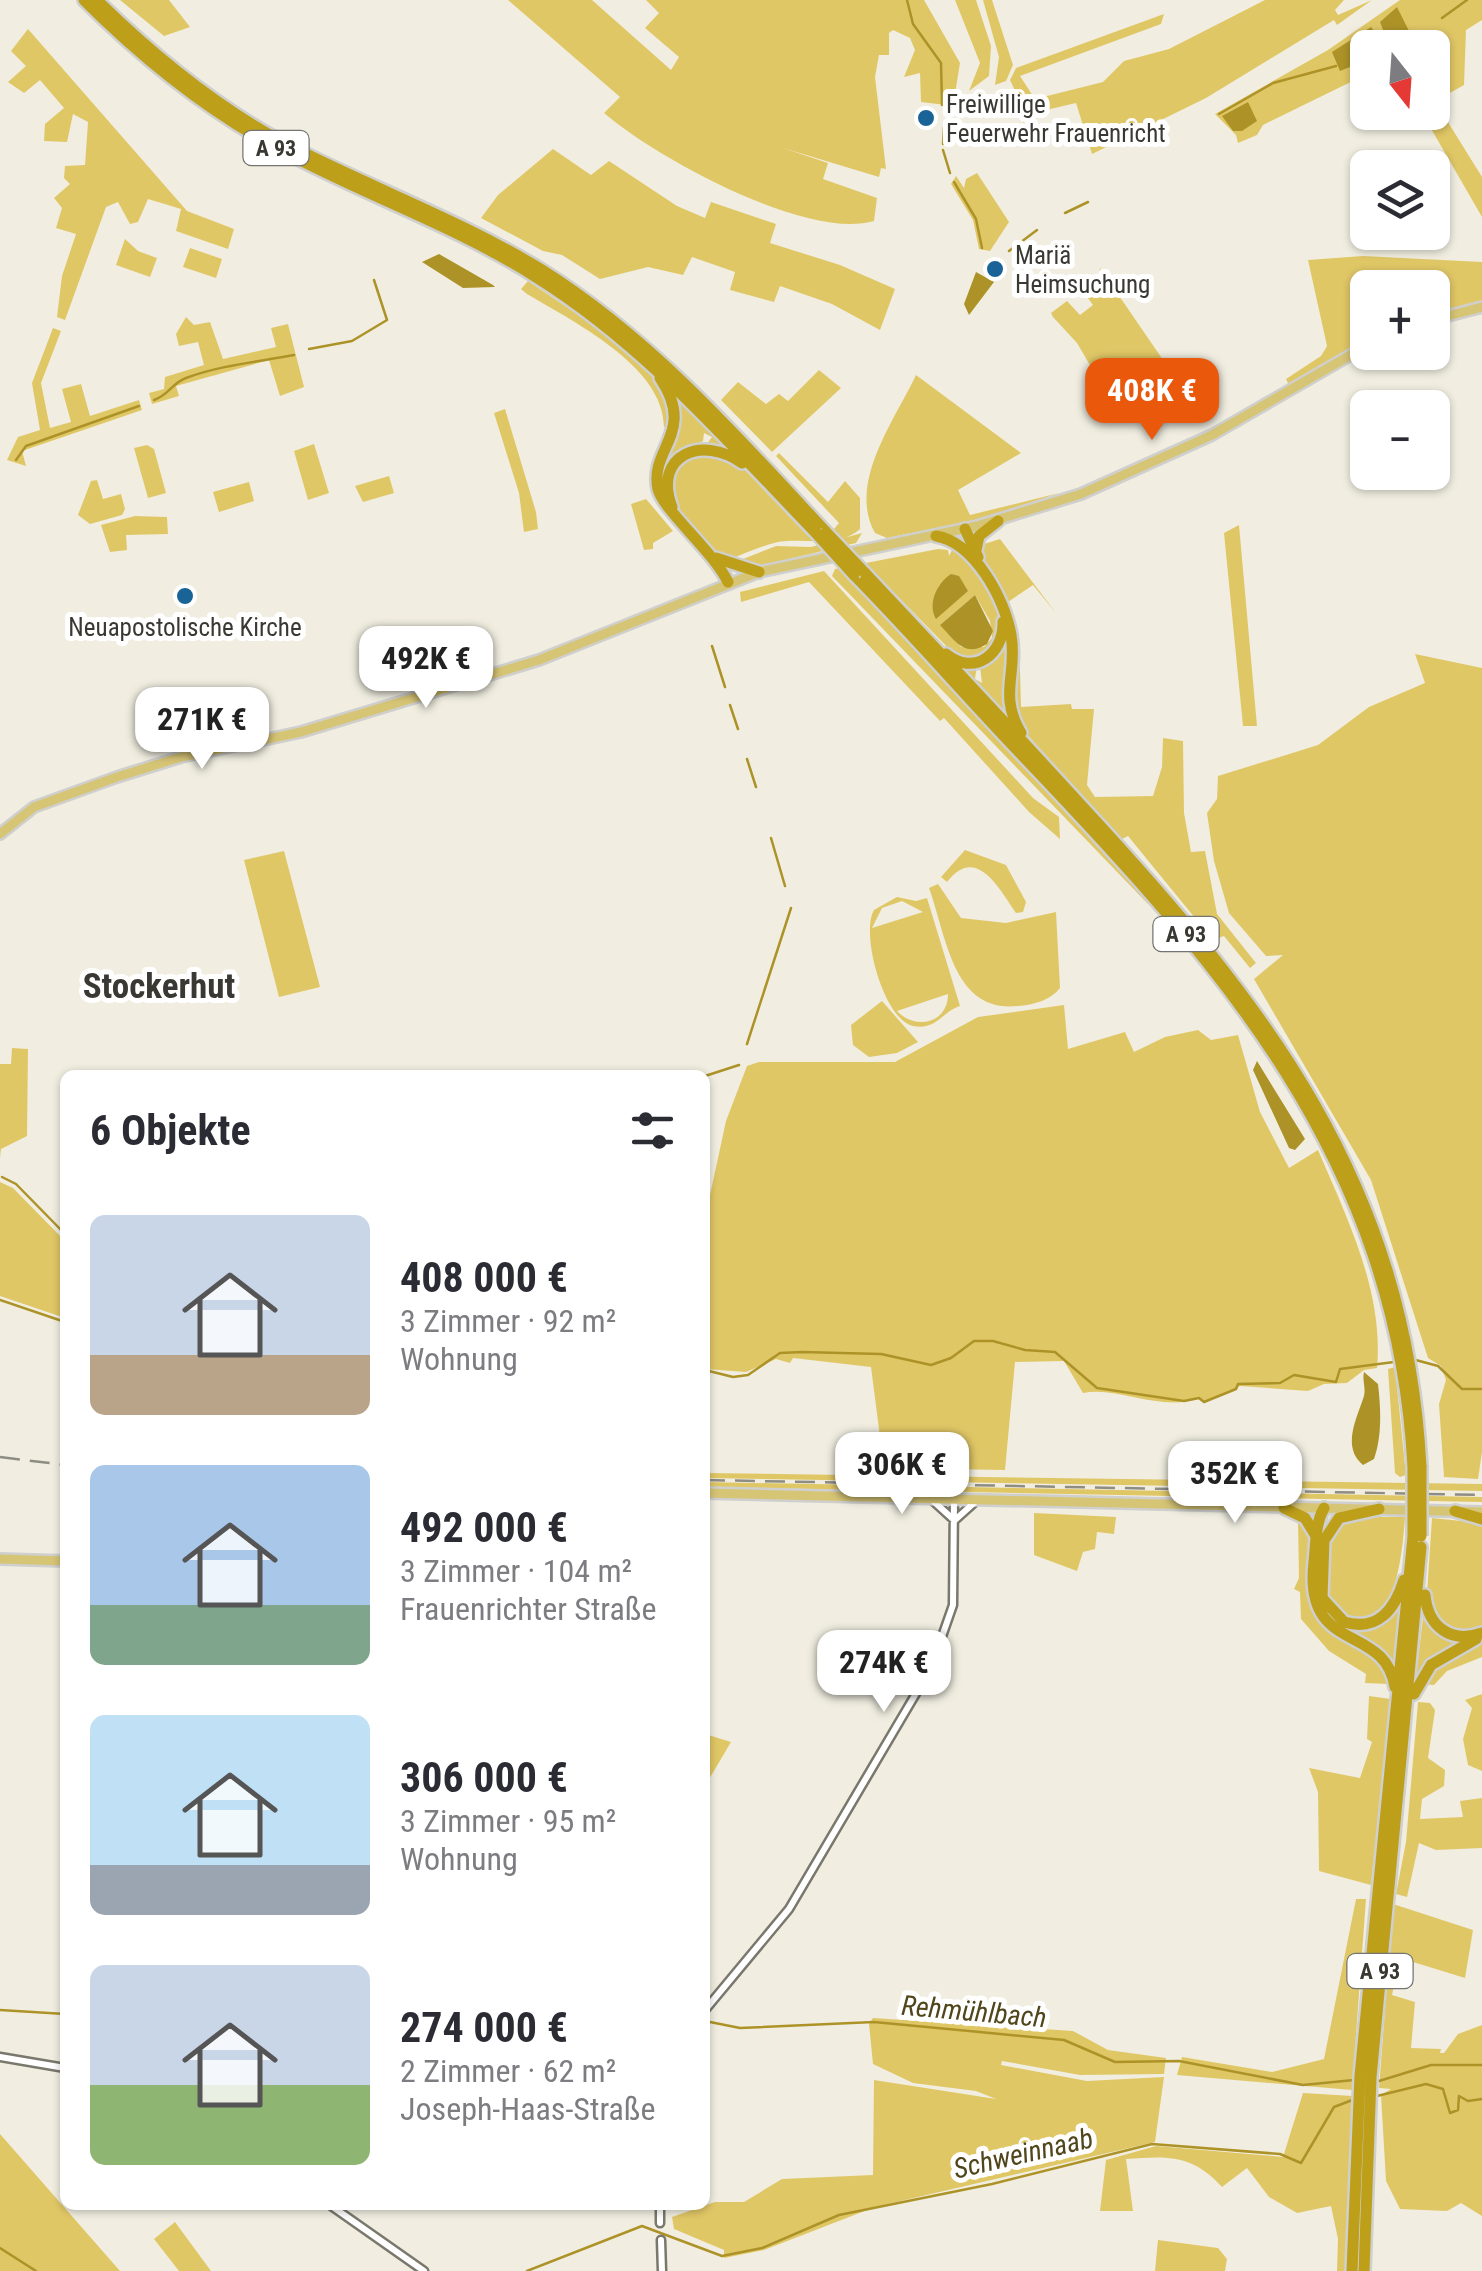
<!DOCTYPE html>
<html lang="de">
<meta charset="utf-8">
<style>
:root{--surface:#fff;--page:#f7f7f7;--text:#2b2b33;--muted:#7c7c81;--accent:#ea580c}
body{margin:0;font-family:"Roboto Condensed",sans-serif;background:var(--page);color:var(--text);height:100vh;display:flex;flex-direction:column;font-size:38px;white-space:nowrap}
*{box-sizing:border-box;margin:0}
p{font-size:32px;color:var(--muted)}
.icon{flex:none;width:55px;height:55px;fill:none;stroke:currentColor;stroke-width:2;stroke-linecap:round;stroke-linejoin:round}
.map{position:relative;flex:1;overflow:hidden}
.drawer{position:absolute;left:60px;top:1070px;width:650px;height:1140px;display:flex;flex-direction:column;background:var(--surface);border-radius:15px;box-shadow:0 2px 8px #0004}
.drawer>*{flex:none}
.needle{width:65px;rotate:163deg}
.buttons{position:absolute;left:1350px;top:30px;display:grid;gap:20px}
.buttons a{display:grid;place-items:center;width:100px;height:100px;border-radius:15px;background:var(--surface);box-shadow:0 2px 8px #0004;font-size:50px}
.price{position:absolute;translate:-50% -85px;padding:0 22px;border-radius:20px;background:#fff;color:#222;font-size:32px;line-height:65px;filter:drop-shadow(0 2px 5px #0008)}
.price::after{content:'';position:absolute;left:50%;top:60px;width:30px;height:22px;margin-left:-15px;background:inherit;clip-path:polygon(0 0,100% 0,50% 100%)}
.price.on{background:var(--accent);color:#fff}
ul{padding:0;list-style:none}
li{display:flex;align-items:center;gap:30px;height:250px;padding:0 30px}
li span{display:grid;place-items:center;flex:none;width:280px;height:200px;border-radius:15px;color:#555}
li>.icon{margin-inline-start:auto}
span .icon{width:120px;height:120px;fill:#fffc;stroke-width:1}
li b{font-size:42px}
h2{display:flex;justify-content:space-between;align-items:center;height:120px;padding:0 30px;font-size:42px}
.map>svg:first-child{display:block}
.green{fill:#e0c766;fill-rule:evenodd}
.water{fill:#ad9327}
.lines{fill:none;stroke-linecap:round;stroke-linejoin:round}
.stream{stroke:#ad9327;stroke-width:2.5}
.minor-casing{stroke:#7a776c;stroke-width:11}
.major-casing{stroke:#cfcfce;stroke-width:14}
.highway-casing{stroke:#cfcfce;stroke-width:16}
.minor{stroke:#fff;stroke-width:6}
.major{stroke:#d7c576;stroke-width:9}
.highway{stroke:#bd9f1a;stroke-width:11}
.rail{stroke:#8e8c83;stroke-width:2.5;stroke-dasharray:20 10;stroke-linecap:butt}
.highway-bridge-casing{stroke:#cfcfce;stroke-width:16;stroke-linecap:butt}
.highway-bridge{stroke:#bd9f1a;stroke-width:11}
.poi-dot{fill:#1a6397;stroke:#fff;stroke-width:4}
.labels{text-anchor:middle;stroke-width:10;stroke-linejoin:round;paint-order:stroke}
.shield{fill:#fff;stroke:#747470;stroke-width:2.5}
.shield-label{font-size:22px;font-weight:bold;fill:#393833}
.poi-label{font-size:25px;fill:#393833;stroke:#fff;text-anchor:start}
.water-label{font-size:28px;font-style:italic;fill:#50451b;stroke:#fff}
.district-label{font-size:35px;font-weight:bold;fill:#393833;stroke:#fff}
</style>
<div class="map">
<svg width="1482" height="2271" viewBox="0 0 1482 2271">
<rect width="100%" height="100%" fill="#f1eee1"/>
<path class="green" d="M120,0h49l21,27 -26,9z
M508,0h84l79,70 8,-13 -34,-29 14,-15 -13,-13h278l36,63 -6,37 -8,5 -25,-3 -1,-29 -16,4 11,-27 -5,-12 -17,-8 -4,3v22h-10l-4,22 11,92 -5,-1 -2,9 -96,-29 45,15 -5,16 54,19 -3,23c-67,20 -219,-64 -270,-108l16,-16z
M955,0h21l15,46 -2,30 -20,15 11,-28z
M983,0h9l21,65 -7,16 -11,4 4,-28z
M1265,0h79l-9,10 3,5 34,-15 -35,25 -3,-5 -128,78 -114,56 -16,-51 -47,11 2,15 -5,1c-8,-18 -6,-32 -16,-50l6,-12 148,-54 -3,10 -141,52 15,23 68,-17 21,-21 45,-12z
M1400,0h82v20l-16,10 -2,55 -16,9 -15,-30 -1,-16h-64l-1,26 -104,51 -6,10 -19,8 -2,-8 -21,-21 113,-64z
M28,29l159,182 47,18 -6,20 -52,-18 5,-22 -33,-10 -10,23 -8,2 -12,-22 -12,5 -41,113 -8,-3 5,-41 14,-42 -20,-6 6,-20 -8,-10 16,-14 -6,-6 1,-12 20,-1 3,-43 -15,-8 -6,28 -23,-1 1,-17 19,-16 -24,-28 -16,13 -16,-11 18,-16 -15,-15z
M1433,98l49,79v40l-60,-104 10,-1z
M553,149l38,26 18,-14 68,45 28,12 6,-16 65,22 -6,19 70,22 55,24 -15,41 -48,-26 -52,-18 -6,16 -44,-12 5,-18 -43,-15 -9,18 -35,-8 -48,12 -38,-24 -19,-4 -62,-33 17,-23z
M977,173l32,49 -19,29 -11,-2 -6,-29 -22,-36 5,-8 8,12 2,-9z
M125,239l13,12 19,7 -7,19 -34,-12z
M190,248l32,11 -6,19 -33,-11z
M1363,256l119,6v41l-49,13 -1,-28h-64l-1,53 -78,44 -3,-6 35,-23 6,-10 -19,-86z
M1100,268l74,108 17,45h-6l-15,-39 -59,19 -34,-58 -24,-26 -2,-4 16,-12 13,14 13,-10 -8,-11 13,-13z
M528,281l74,50 56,49 14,48 -8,-1c0,-61 -92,-106 -137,-133l-6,-5z
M186,317l8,8 16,-3 13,37 53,-12 -5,-19 17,-4 16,63 -24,9 -11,-36 -93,26 3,10 -27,8 -3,-11 15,-4 1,-12 39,-12 -6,-23 -19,4 -3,-12z
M53,328l8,3 -20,52 9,45 21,-6 -9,-33 19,-5 9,32 49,-16 3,10 -120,41 4,15 -19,-6 11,-23 22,-7 -8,-47z
M819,370l22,18 -69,64 -51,-52 17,-18 28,22 13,-10 9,7z
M916,375l105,78 -63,37 12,25 89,-22 -74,25 -98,20 -12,-5c-28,-50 20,-113 41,-158z
M673,391l59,62 -26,-8 6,-8 -8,-4 -1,8 -18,9 -23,35 13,-45z
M505,409l31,103 2,17 -14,3 -5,-39 -25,-80z
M314,444l15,49 -21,7 -14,-49z
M147,445l7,4 12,44 -18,5 -14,-50z
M712,452l31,16 64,67 27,-6 5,-6 -63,-67 3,-3 49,49 17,-21 15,17v31c-23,21 -60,7 -86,14 -15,4 -31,11 -46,17 -22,-17 -83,-68 -46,-98 7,-6 21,-7 30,-10z
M389,476l5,17 -31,9 -8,-16z
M97,480l6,19 18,-5 4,15 -3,6 -32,9 -12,-9 13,-34z
M249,482l5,19 -35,11 -6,-20z
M646,499l27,32 -20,12v6l-9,1 -13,-46z
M135,516l32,1 1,17 -42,1 1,15 -17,2 -9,-27z
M1239,525l18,201h-14l-19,-193z
M862,533l-6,10 -100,24 -23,-4 43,-17 35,1z
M1000,539l56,74 -23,-28 -25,17 11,33 2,72 50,-3 1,5h22l-7,76 8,12 58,-1 9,-29 1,-29 20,3 1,72 7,39 14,-1 12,63 39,49 -6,5 -26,-32 -11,4 -85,-104 -6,3 -99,-109 -12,-28 -5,-92 -28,-64z
M938,549l10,1 1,6 3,-6c26,7 47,53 49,79l-15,27 -22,3 -12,-7 -79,-81 -25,6 304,324 -4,3 -316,-328 3,-7zM975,595l15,26 2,17 -8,9h-23l-20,-23z
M824,571l209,227 26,19 1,22 -31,-27 -85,-94 -4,3 -131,-139 -68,20 -1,-10z
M1006,635l-2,57 8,30 -57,-60 22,3 -2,14 7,4 -2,-16z
M1415,654l67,14v784l-4,27 -34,-2 -5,-73 7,-24 -5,-14 -13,-8 -57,-178 -117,-201 29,-24 -17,1 -37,-43 -15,-52 -7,-48 10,-14 1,-23 100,-31 51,-38 56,-24z
M965,850l41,15 20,37 -3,10 -7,1c-17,-25 -40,-69 -69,-31l-6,-5z
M284,851l36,136 -41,10 -35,-137z
M938,884l23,34 45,5 50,-11 4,76c-9,12 -27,17 -42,18 -65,7 -71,-68 -89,-118z
M897,897l19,4 11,-3 33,108c-17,5 -24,25 -47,20 -29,-6 -53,-92 -39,-116zM902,901l21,11 -51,16 10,-20zM948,994c0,29 -32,37 -51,17z
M882,1001l36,41 -21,11 -28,4 -16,-12 -2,-20z
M1064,1005l4,44 57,-17 9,20 31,-15 33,-7 13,10 27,-5 22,77 29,56 29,-18c29,68 66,142 59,218l-13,2 -17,13 -23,1 -16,7 -68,-5 -36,17 -5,-5c-37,15 -80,-12 -116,-5l-19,-32 -49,1 -10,108 -121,-2 -13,-101 -78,-9 -3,5 -14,-4 -30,13 -41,-3v-151l21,-97 21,-55 12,-4h136l83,-45z
M12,1048l16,1 -1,87 -26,13 -1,9v-94h11z
M0,1182l13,6 52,53v77l-65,-22z
M1395,1367l11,108 -6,2 -5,-4 -7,-104z
M705,1473l777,11v7l-777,-13z
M705,1482l777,15v5l-777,-15z
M1034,1513l82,4 -2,17 -17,-2 -2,17 -12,3 -6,19 -43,-16z
M1351,1517h54c-3,45 -14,149 -79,82 2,-32 -6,-66 25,-82z
M1432,1518l50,5v106l-19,6 -25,-11 -11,-30z
M1298,1520l13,14c-1,21 -6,44 -1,65 9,44 66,43 79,85l-24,-1 1,-9 -37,-23 -28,-32 -1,-27 -6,-3 5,-11z
M1318,1588l37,41 46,-28 -6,68 -69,-52z
M1424,1609l42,32 -37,20 -13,16z
M1482,1641v16l-35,14 -13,14 -11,-1 10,-15z
M1482,1694v77l-14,-6 -5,-26 9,-31 -7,-8z
M1369,1696l22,3 -20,186 -52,-14 -1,-79 -9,-24 51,10 12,-36 -5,-3z
M1418,1702l12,1 5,7 -7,48 17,12 -1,16 -22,13 -2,20 43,-2 -3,-16 22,-3v50l-46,2 -17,-7 -12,54 -11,-3 10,-52z
M705,1734l26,8 -26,44z
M1356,1899h10l-14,191 -175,-15 5,-18 90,15 52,-13z
M1393,1904l80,26 -8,48 -65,-20 -8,37 23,7 -4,46 30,1 -1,4h4l14,-19 24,-9v191l-21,-13 -14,8 -47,-2 -14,-28 -5,-86 10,-6 -12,-1z
M873,2018l200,13 35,19 58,8 -2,16 -84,1 -78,-14 -1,4 86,16 77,-4 -9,65 -280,65 -111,43 -40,8v-8l-50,-21 -2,-12 43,-15h29l38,-23 91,-4 1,-95 122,19 -20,-8 -63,-8 -40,-19 -4,-40z
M1303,2093l50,3 -6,175h-10l1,-32 -7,-33 -34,7 -28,-16 -22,-29 -25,19c-30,-33 -54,-31 -96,-28l7,52h-33l6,-51 50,-14 127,11z
M0,2134l120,137h-120z
M175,2222l36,49h-32l-25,-32z
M1158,2240l60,8 9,11 -2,12h-70z"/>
<path class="water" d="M1397,7l15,30 -22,10 -10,-25z
M1371,27l10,13 -2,7 -11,1 -1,12 -27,11 -8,-19z
M1248,102l9,19 -15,10h-9l-11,-15z
M439,254l54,31 2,2 -32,1 -41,-26z
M976,272l18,10 -25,33 -5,-11z
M951,574l8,2 9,15 -32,28c-9,-15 1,-36 15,-45z
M975,595l18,36 -6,13c-22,14 -32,-3 -47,-19z
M1257,1061l48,78 -10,11 -6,-2 -36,-78z
M1364,1372l14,12c3,25 4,53 -4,75l-11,6c-22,-18 -6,-47 1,-69 2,-9 -2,-15 0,-24z"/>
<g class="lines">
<path class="stream" d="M907,0l6,24 28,39 1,42
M1442,18l25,-18
M1219,114l54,-31 63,-17
M943,144l1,-17
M943,150l7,23
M954,182l22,37 6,29
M1065,213l23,-11
M1009,251l28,-21
M309,349l43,-8 35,-21 -13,-40
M154,400c15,-5 18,-17 32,-22 35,-13 71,-16 108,-23
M16,460l10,-14 113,-40
M712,646l13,41
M730,705l8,24
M747,759l9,28
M771,838l14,48
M747,1044l44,-136
M705,1076l34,-11
M2,1177l14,7 49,50
M0,1300l65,22
M1412,1359l26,7 24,23h20
M705,1370l28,7 15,-2 32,-22 22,-1 79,2 50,11 20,-7 23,-17h19l32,9 30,2 42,36 87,13 15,-3 5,4 32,-13 2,-5 42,-1 14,-8 42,7 4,-13 54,-7
M0,2010l65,4
M705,2021l35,7 134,-6 190,18 51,22 64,-1 124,24 51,-5
M1379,2081l52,-16h51
M1373,2097l53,-13 17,5 7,24 8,-3 1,-14 9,5 14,-2
M0,2248l36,23
M527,2271l115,-45 80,30 40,-8 77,-33 153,-31 160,-40 128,10 21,9 33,-56 21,-8"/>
<defs>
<path id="minor" d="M931,1499l23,21
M955,1520l20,-18
M705,2010l84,-101 142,-241 22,-63 1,-104
M0,2057l65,11
M330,2205l94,66
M660,2205v18
M661,2240l1,31"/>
<path id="major" d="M1432,320l50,-13
M0,834l34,-27 83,-30 64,-20 120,-25 238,-72 220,-88 218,-46 104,-32 131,-59 156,-90
M705,1493l777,19
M0,1559l65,2"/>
<path id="highway" d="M84,0c57,57 121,109 193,148 84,46 177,77 259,129 109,68 191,164 280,256
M97,0c57,56 122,109 193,146 84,43 172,75 252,124 110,69 197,168 284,262
M660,378c37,55 -11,70 -2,111 5,21 55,62 70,93
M672,507c-20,-53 31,-72 70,-44
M965,529l13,28
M936,536c38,6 69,63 75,99 7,39 -13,59 10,98
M976,550l3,-14 19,-15
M716,558l43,14
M865,573c72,77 145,154 216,232 185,200 325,378 340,662
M854,575c57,58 110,119 166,178 202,212 376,404 393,713
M946,654c28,23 58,0 57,-32
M1284,1508l21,10 11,18
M1324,1508c-9,16 -8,36 -10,54 -11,94 71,60 81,125
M1455,1511l27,8
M1324,1540l-2,58 22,24c34,10 51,-13 60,-42
M1323,1542l16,-24 40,-9
M1425,1595c3,32 26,49 57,38
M1414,1694l17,-29 45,-26
M1352,2271l8,-195 53,-539
M1364,2271l7,-194 50,-530"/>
</defs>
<use href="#minor" class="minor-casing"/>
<use href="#major" class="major-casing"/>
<use href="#highway" class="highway-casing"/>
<use href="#minor" class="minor"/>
<use href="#major" class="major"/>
<use href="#highway" class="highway"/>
<path class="rail" d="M0,1457l65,8
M705,1480l777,15"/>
<defs>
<path id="highway-bridge" d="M826,532l39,41
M816,533l38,42
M1413,1466v71
M1421,1467v69"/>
</defs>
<use href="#highway-bridge" class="highway-bridge-casing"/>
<use href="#highway-bridge" class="highway-bridge"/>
</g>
<g class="poi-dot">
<circle cx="926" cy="118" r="10"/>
<circle cx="995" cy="269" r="10"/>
<circle cx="185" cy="596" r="10"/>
</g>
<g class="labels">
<g class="shield">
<rect x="243.5" y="131" width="65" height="34" rx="8"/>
<rect x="1153.5" y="917" width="65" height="34" rx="8"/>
<rect x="1347.5" y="1954" width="65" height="34" rx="8"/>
</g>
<g class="shield-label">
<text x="276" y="156">A 93</text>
<text x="1186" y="942">A 93</text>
<text x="1380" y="1979">A 93</text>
</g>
<g class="poi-label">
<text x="946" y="113">Freiwillige<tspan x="946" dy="29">Feuerwehr Frauenricht</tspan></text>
<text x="1015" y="264">Mariä<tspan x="1015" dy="29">Heimsuchung</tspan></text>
<text x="185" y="636" text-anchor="middle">Neuapostolische Kirche</text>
</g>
<g class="water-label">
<text transform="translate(974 2011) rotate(5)" y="10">Rehmühlbach</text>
<text transform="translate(1023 2153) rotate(-13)" y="10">Schweinnaab</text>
</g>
<g class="district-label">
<text x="159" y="998">Stockerhut</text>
</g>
</g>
</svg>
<div class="buttons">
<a><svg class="needle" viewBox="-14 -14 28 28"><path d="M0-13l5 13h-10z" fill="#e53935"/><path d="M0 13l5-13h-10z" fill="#7c7c81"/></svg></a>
<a><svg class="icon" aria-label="layers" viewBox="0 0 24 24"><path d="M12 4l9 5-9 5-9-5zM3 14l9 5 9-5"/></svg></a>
<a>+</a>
<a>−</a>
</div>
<b class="price on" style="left:1152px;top:443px">408K €</b>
<b class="price" style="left:426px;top:711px">492K €</b>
<b class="price" style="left:202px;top:772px">271K €</b>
<b class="price" style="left:902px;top:1517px">306K €</b>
<b class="price" style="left:1235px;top:1526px">352K €</b>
<b class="price" style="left:884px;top:1715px">274K €</b>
<section class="drawer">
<h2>6 Objekte<svg class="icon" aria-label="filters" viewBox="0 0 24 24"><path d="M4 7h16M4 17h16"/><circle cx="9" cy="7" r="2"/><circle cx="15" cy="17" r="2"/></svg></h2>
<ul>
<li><span style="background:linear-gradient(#c9d6e8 70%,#b9a48a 0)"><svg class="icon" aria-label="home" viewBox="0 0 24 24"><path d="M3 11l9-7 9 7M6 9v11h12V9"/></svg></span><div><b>408 000 €</b><p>3 Zimmer · 92 m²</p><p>Wohnung</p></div></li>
<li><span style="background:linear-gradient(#a9c7e8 70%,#7fa58c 0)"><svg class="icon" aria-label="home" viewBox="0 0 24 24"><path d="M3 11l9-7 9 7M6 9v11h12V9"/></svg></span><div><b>492 000 €</b><p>3 Zimmer · 104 m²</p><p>Frauenrichter Straße</p></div></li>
<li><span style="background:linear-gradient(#bfe0f5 75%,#9aa5b1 0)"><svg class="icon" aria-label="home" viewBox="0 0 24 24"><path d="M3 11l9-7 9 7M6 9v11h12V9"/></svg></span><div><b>306 000 €</b><p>3 Zimmer · 95 m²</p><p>Wohnung</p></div></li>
<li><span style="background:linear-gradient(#c9d6e8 60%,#8fb573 0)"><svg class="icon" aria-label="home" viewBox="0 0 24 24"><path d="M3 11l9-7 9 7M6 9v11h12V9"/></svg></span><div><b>274 000 €</b><p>2 Zimmer · 62 m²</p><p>Joseph-Haas-Straße</p></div></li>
</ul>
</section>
</div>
